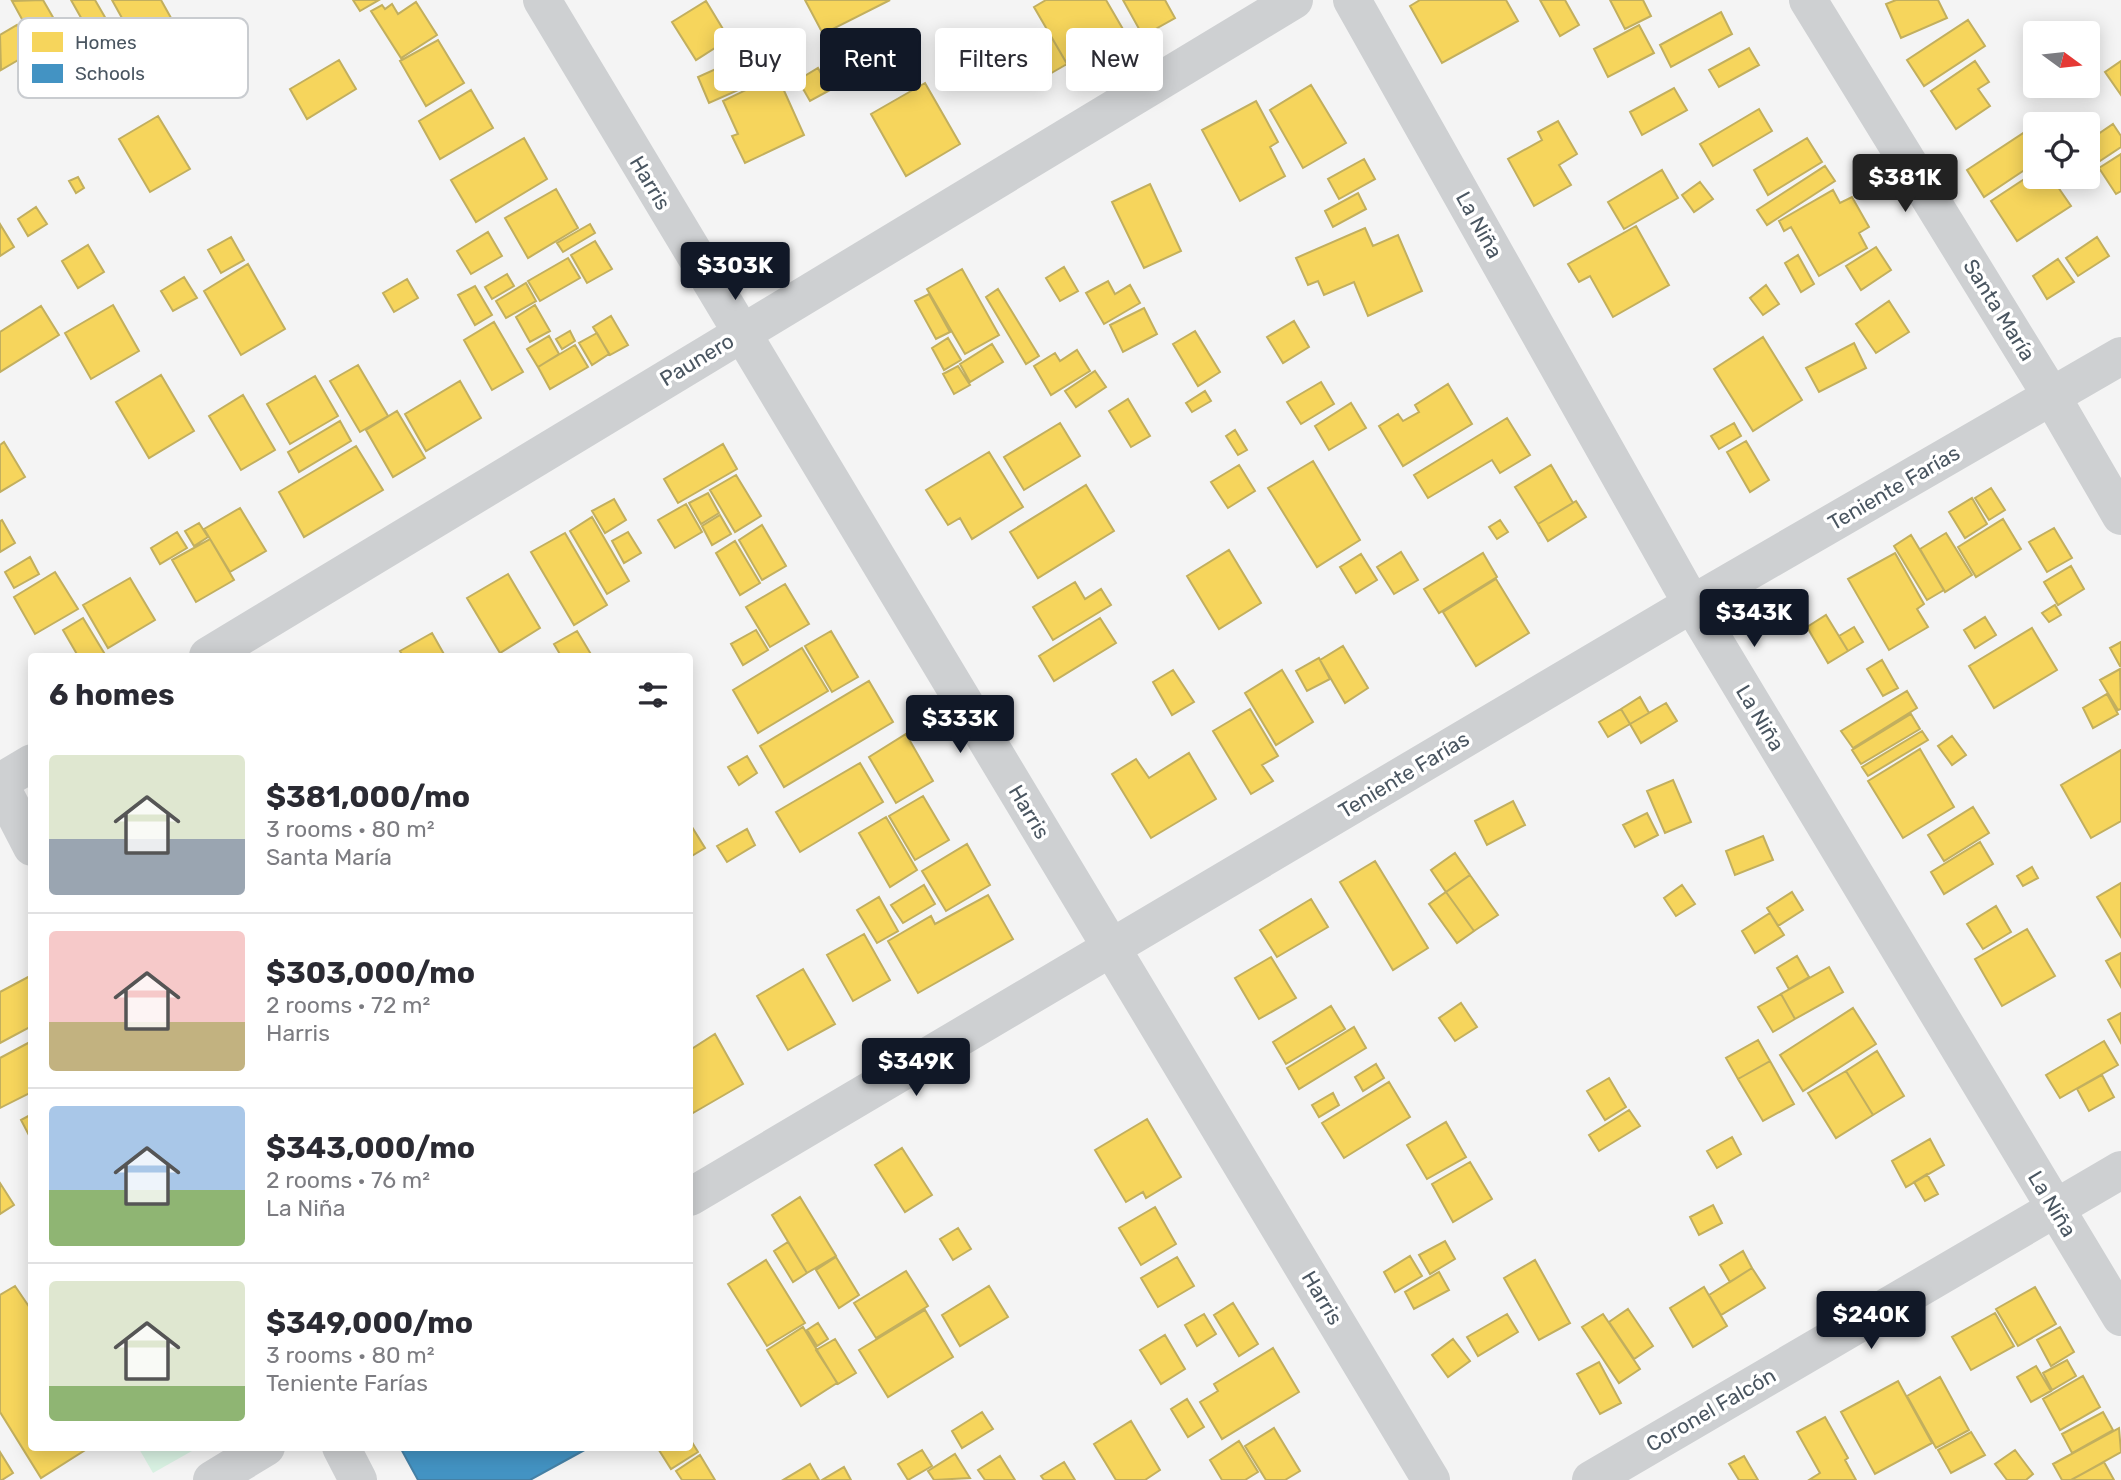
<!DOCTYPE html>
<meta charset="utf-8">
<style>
:root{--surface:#fff;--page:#f7f7f7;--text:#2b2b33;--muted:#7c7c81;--line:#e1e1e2;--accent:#111827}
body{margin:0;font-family:Rubik,sans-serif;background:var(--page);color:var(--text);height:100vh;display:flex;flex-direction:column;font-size:26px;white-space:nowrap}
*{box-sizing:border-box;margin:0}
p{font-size:23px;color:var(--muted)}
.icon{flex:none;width:38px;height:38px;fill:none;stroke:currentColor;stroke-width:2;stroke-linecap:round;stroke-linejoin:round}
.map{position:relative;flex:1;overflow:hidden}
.sheet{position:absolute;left:28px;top:653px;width:665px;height:798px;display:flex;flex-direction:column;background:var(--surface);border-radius:7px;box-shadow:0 4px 18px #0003}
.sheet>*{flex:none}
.banner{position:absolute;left:714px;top:28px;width:665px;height:63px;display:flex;gap:14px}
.needle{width:46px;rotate:105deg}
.tools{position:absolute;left:2023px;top:21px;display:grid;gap:14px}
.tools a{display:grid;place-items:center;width:77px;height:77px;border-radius:7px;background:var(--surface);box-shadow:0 4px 18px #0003;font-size:35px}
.price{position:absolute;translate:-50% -60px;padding:0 16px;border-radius:7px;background:var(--accent);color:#fff;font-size:23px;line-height:46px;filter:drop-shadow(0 2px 4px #0008)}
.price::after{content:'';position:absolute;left:50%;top:42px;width:21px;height:16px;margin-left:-10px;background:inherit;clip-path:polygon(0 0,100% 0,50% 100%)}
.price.current{background:#222;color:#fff}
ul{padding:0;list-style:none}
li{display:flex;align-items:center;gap:21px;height:175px;padding:0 21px}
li+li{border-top:2px solid var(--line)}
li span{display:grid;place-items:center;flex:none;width:196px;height:140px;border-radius:7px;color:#555}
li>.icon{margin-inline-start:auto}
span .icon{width:84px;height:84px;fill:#fffc;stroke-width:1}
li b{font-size:30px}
h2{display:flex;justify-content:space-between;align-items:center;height:84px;padding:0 21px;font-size:30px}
.pill{padding:0 24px;border-radius:7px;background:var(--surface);box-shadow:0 4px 18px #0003;font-size:24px;line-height:63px}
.pill.current{background:var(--accent);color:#fff}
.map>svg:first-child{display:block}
.green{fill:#d9f2e3}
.homes{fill:#f6d55c;stroke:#c2af5e;stroke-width:2}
.schools{fill:#4393c3;stroke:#4581a6;stroke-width:2}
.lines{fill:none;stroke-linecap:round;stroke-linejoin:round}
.minor{stroke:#ced0d2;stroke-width:38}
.labels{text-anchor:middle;stroke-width:7;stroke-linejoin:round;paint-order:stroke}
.street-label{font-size:21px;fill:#4a5661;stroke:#fff}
.key{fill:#fff;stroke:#c9ccd0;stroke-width:2}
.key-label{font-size:19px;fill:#4a5661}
</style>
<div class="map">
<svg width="2121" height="1480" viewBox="0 0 2121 1480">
<rect width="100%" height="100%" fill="#f4f4f4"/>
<path class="green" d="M138,1447h61l-46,26z"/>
<path class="homes" d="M43,0l15,26 -24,15 -22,-40z
M71,0h24l11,19 -18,11z
M112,0h49l34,61 -37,22z
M353,0h26l-19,11z
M805,0h85l-67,34z
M1046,0h60l25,43 -57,33 -40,-69z
M1123,0h42l10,18 -32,18z
M1420,0h86l12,21 -76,42 -32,-57z
M1540,0h25l14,25 -19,11z
M1610,0h33l8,16 -26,13z
M1896,0h42l9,18 -46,20 -15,-34z
M706,1l23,38 -33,21 -24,-38z
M416,2l21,33 -36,23 -30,-47 11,-6 3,4 7,-5 6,10z
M1721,12l11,22 -61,33 -11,-22z
M1968,20l17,26 -61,40 -17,-26z
M17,25l15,27 -31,18 -1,-35z
M1639,25l15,28 -46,24 -14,-28z
M1048,31l19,33 -19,11 -19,-33z
M438,40l26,43 -38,23 -26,-45z
M1749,48l10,17 -40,22 -10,-17z
M758,50l12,26 -61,27 -11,-26z
M339,60l17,29 -49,30 -17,-30z
M1975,61l14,21 -11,7 12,17 -34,23 -25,-38z
M2121,61v34l-16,-23z
M818,68l12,22 -20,11 -12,-21z
M777,75l27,60 -59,28 -13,-27 6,-2 -15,-33z
M925,83l35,61 -54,32 -35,-62z
M1311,85l35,58 -43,25 -33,-58z
M1674,88l13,22 -45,25 -12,-23z
M471,90l22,38 -53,31 -21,-38z
M1256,101l22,41 -8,5 15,29 -45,25 -38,-71z
M1759,109l13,22 -59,35 -13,-22z
M158,116l32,53 -40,23 -31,-53z
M1558,121l19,33 -18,11 12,20 -37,21 -26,-47 34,-19 -4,-8z
M2113,124l8,12v11l-33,22v-28z
M2031,128l4,6v29l-51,34 -17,-27z
M524,138l23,41 -71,43 -25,-42z
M1807,138l15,24 -54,33 -14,-25z
M2121,154v37l-5,3 -17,-26z
M1364,159l11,20 -36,20 -11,-20z
M1825,166l10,15 -68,44 -10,-15z
M1662,170l16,28 -54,31 -16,-27z
M2035,172v5h16l20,29 -54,35 -26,-40z
M78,177l6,11 -8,5 -7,-12z
M1700,182l13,17 -19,13 -12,-17z
M1150,184l31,67 -37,17 -32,-66z
M556,189l22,39 -50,30 -23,-40z
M1833,190l7,13 12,-6 17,30 -10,6 8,15 -48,28 -28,-49 -7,4 -5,-10z
M1358,193l8,16 -33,18 -8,-16z
M36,207l11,17 -19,12 -10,-17z
M0,224l14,23 -14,9z
M590,224l5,9 -32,19 -6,-9z
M1636,226l33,59 -56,32 -23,-41 -11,6 -11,-18z
M1365,228l8,18 25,-11 24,56 -54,25 -14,-34 -30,13 -6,-14 -10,4 -12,-27z
M488,232l14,24 -31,18 -14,-23z
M231,237l13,23 -23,13 -13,-23z
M2097,237l12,19 -31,20 -12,-18z
M595,241l17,28 -25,14 -16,-28z
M88,245l16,27 -26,16 -16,-27z
M1876,247l15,23 -30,20 -15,-24z
M1798,255l16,29 -13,8 -16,-29z
M568,258l12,20 -40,23 -12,-20z
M2058,259l16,23 -27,17 -14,-23z
M248,264l37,65 -44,26 -37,-64z
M1064,267l14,24 -18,10 -14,-23z
M962,269l37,66 -34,19 -38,-65z
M507,274l7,12 -22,13 -7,-12z
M184,277l13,21 -24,13 -12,-20z
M407,279l11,19 -24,14 -11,-19z
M1108,281l7,13 15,-9 10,18 -36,21 -18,-31z
M526,283l10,18 -30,17 -10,-17z
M1766,285l13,19 -16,11 -13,-17z
M475,286l17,29 -17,10 -17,-30z
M998,289l41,67 -13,8 -40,-67z
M929,294l21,38 -14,7 -21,-38z
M1889,301l20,31 -33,21 -20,-29z
M113,305l26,46 -48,28 -26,-46z
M535,305l15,26 -20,11 -14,-25z
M41,306l18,29 -59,37v-40z
M1144,308l13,26 -34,18 -13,-27z
M611,316l17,29 -18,10 -17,-28z
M1294,321l15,26 -26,16 -16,-26z
M494,322l29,50 -31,18 -28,-50z
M570,331l5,10 -13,8 -6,-10z
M1195,331l25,41 -22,14 -25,-42z
M597,333l12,21 -17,11 -13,-22z
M549,336l10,18 -21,13 -11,-18z
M1763,337l39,63 -49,31 -39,-62z
M948,338l13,22 -17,10 -12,-22z
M1854,343l12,25 -47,24 -13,-24z
M992,344l11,18 -33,20 -10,-18z
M575,345l13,22 -38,22 -12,-22z
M1077,350l13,21 -39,24 -17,-29 21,-13 5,8z
M358,365l30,51 -28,16 -30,-51z
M958,366l12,19 -16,9 -11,-20z
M1095,371l11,16 -30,20 -11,-16z
M161,375l33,56 -45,27 -33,-56z
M315,376l23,40 -48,28 -23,-40z
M460,381l21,37 -55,33 -21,-37z
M1321,382l13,22 -33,20 -14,-22z
M1448,384l24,40 -69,42 -24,-40 19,-12 5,7 16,-9 -4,-7z
M1205,391l6,10 -19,11 -6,-9z
M243,395l32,55 -34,20 -32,-54z
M1128,399l22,37 -19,11 -22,-36z
M1351,403l15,25 -37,22 -14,-24z
M397,411l28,47 -32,19 -27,-47z
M1507,418l23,37 -30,18 -8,-13 -64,38 -14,-23z
M340,421l11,20 -52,31 -11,-20z
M1060,423l20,33 -56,34 -20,-33z
M1734,423l7,13 -22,13 -8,-13z
M1235,430l12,20 -9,5 -12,-19z
M1746,441l23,39 -19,12 -23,-40z
M4,442l21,35 -25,15v-47z
M723,444l14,25 -59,34 -14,-24z
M356,446l27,44 -79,47 -25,-45z
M989,452l34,55 -51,32 -12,-21 -12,7 -22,-35z
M1313,461l47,79 -43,27 -49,-79z
M1239,465l16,26 -27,17 -17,-26z
M1551,465l22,38 -35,21 -23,-37z
M736,475l25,41 -26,16 -25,-42z
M1086,485l28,46 -76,47 -28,-46z
M1991,488l14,22 -16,10 -14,-22z
M708,493l11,20 -18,11 -12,-21z
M1972,498l15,26 -22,14 -16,-26z
M614,499l12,21 -21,13 -13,-22z
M1576,501l10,16 -38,24 -10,-17z
M686,504l16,28 -27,16 -17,-28z
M240,508l26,43 -36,21 -26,-43z
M720,515l11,19 -19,11 -10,-19z
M592,517l37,64 -22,13 -37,-63z
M2003,519l18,30 -45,28 -18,-30z
M2,520l13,23 -15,9v-31z
M1500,520l8,12 -11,7 -8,-12z
M199,523l9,14 -14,9 -9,-15z
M762,525l24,41 -24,14 -23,-40z
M2054,528l18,30 -25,14 -18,-30z
M177,532l10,16 -27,16 -9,-16z
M628,532l13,21 -17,10 -12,-22z
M565,533l42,72 -33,20 -43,-73z
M1946,533l26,42 -27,17 -25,-43z
M1911,535l33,55 -17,10 -33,-54z
M210,539l24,41 -38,22 -24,-42z
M735,541l25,42 -20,12 -24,-42z
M1229,550l32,53 -42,26 -32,-53z
M1401,552l17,28 -24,14 -17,-27z
M1483,553l14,24 -58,36 -15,-24z
M1895,553l29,51 -7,5 11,18 -39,23 -41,-71z
M1361,554l16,26 -21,13 -16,-26z
M30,557l9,17 -25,14 -9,-16z
M2071,566l13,23 -26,16 -14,-23z
M55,572l23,37 -43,25 -21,-37z
M508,574l32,54 -40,25 -33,-55z
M130,578l25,42 -47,28 -25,-43z
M1496,579l33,54 -53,33 -33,-54z
M1075,582l10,17 16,-10 10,16 -58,35 -20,-33z
M785,584l24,40 -39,23 -24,-40z
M2055,605l6,10 -12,7 -7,-9z
M1826,615l22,36 -20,12 -21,-36z
M1985,617l11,18 -21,13 -11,-18z
M83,618l23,38h-28l-15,-26z
M1100,618l16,25 -62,38 -15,-25z
M1854,627l9,15 -15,9 -9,-15z
M2032,628l25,42 -63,38 -25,-42z
M756,630l12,20 -25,15 -12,-21z
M577,631l15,25h-31l-7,-12z
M831,631l27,46 -26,15 -27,-46z
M432,633l13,23h-42l-3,-5z
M2121,642v24h-1l-10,-18z
M1343,646l25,42 -23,15 -25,-43z
M802,648l26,43 -70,42 -25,-43z
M1319,658l11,21 -23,12 -11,-20z
M1882,660l16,28 -15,8 -16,-27z
M2120,669l1,40 -3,1 -18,-30z
M1173,670l21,32 -22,13 -19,-33z
M1282,670l31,52 -37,23 -31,-52z
M869,681l24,41 -109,65 -24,-41z
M1907,691l10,17 -64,40 -12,-17z
M2107,694l11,20 -25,14 -10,-20z
M1640,697l9,16 -19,11 -9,-15z
M1666,703l11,18 -36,22 -11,-19z
M1250,709l28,47 -16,9 11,16 -22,13 -38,-63z
M1621,709l9,15 -22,13 -9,-15z
M1911,714l9,15 -59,35 -9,-14z
M1922,731l6,9 -60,36 -6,-9z
M906,734l27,47 -37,22 -27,-46z
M1952,736l14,19 -14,10 -14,-19z
M1920,749l34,58 -51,31 -35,-57z
M2121,750v71l-30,17 -30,-53z
M1189,753l27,46 -65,39 -39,-64 24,-15 13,19z
M747,756l10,17 -18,12 -11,-18z
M860,763l23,39 -83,50 -24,-40z
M1673,780l18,42 -26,11 -18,-42z
M923,796l26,44 -34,20 -26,-44z
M1513,801l12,24 -38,20 -12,-24z
M1973,807l16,26 -45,28 -16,-26z
M1647,813l11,22 -23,12 -12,-22z
M886,817l31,53 -27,17 -31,-54z
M692,827l13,21 -15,9v-29z
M747,829l8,16 -28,17 -10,-16z
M1763,836l10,24 -38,15 -9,-24z
M1980,842l13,22 -49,30 -13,-22z
M967,844l23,41 -44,26 -24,-40z
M1455,853l15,22 -24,17 -15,-22z
M1375,861l53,87 -35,22 -53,-88z
M2032,867l6,11 -15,8 -6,-10z
M1470,875l28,40 -24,16 -28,-39z
M2121,883v54l-24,-40z
M924,885l11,19 -32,19 -12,-18z
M1682,885l13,19 -19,12 -12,-18z
M1446,892l28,39 -17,12 -28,-39z
M1792,892l11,18 -25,16 -11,-18z
M988,895l25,44 -95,54 -30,-52 43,-25 4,8z
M879,897l19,34 -21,12 -20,-33z
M1311,899l17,28 -51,30 -17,-27z
M1996,906l15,26 -28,17 -16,-25z
M1770,913l14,22 -29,18 -13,-22z
M2027,929l28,47 -53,30 -27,-47z
M864,934l26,46 -37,21 -26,-46z
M2121,953v34l-15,-26z
M1797,956l12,21 -20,12 -12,-21z
M1271,957l25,41 -37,21 -24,-41z
M1829,967l14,25 -48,27 -14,-25z
M803,969l32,55 -47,26 -31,-54z
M32,975v51l-32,17v-51z
M1781,994l14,25 -22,13 -15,-25z
M1461,1003l16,24 -22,14 -16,-23z
M1331,1006l14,23 -59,35 -13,-22z
M1853,1008l23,36 -73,47 -23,-36z
M2121,1013v30l-13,-23z
M1354,1027l12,21 -67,41 -12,-21z
M715,1034l28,50 -50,29 -3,-5v-58z
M1758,1040l12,21 -32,18 -12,-21z
M2104,1041l14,24 -58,33 -14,-23z
M30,1042l2,50 -32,16v-50z
M1877,1051l27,45 -31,19 -27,-44z
M1770,1061l24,43 -31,17 -25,-42z
M1376,1064l8,14 -21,13 -8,-14z
M1846,1071l27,44 -37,23 -28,-45z
M2102,1075l12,22 -25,14 -12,-22z
M1609,1078l17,29 -21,13 -18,-29z
M1389,1082l21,35 -66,41 -22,-35z
M1333,1093l6,12 -20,12 -7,-12z
M1629,1110l11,16 -41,25 -10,-16z
M32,1114v27l-11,-21z
M1147,1119l34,58 -35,21 -3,-6 -17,10 -31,-52z
M1446,1122l20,35 -39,22 -20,-34z
M1732,1137l9,17 -24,14 -10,-17z
M1930,1139l14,26 -38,22 -14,-26z
M902,1148l30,47 -27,17 -30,-47z
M1470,1162l22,37 -39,23 -21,-38z
M1927,1174l11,20 -13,7 -11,-19z
M0,1183l14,22 -14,9z
M800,1197l36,59 -29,17 -35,-58z
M1713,1205l9,18 -23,12 -9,-18z
M1155,1207l21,37 -35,21 -22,-37z
M958,1228l13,21 -18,11 -13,-21z
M1445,1241l10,18 -25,15 -11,-19z
M788,1242l19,31 -14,9 -19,-31z
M1743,1251l9,17 -22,14 -10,-17z
M1410,1256l12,20 -27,16 -11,-20z
M836,1257l23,38 -20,13 -23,-38z
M1177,1257l17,29 -36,21 -17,-29z
M766,1260l39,63 -38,23 -39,-62z
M1535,1260l35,63 -31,17 -35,-62z
M1752,1268l13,20 -44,27 -12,-20z
M906,1271l22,35 -52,32 -22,-35z
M1439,1272l10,18 -35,19 -9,-17z
M15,1286l17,25v136h58l-49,31 -41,-66v-117z
M989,1286l19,31 -48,29 -18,-31z
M1704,1287l23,39 -34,21 -23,-39z
M2035,1287l21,37 -38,22 -22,-37z
M1233,1303l25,41 -19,12 -25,-41z
M1628,1309l25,37 -19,13 -25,-37z
M925,1310l28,47 -65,40 -29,-47z
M1995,1313l19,33 -43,24 -19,-33z
M1204,1314l12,20 -19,12 -12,-21z
M1507,1314l11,18 -40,24 -11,-19z
M1603,1314l37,55 -21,14 -37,-56z
M818,1323l10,16 -11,7 -10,-16z
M803,1327l34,56 -36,23 -34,-56z
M2060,1327l14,25 -23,14 -14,-26z
M1165,1335l20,34 -24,15 -21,-34z
M835,1339l21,34 -18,11 -22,-34z
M1453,1339l17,22 -22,16 -16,-22z
M1273,1348l26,44 -77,47 -22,-37 18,-11 -4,-7z
M2067,1360l9,16 -24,14 -9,-17z
M1599,1362l22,41 -21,11 -23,-40z
M2036,1366l15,25 -20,11 -14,-25z
M2083,1376l17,31 -40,23 -17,-31z
M1940,1377l29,53 -33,18 -29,-52z
M1898,1381l34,62 -57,31 -34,-62z
M1187,1399l17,28 -16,10 -17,-28z
M982,1412l11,17 -31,19 -10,-17z
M2103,1412l10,18 -41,23 -10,-19z
M1825,1417l23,41 -3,2 11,20h-47l11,-7 -23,-41z
M1131,1421l29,49 -15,10h-29l-22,-36z
M1274,1428l26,43 -15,9h-19l-21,-34z
M2119,1428l2,24 -50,28h-9l-9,-16z
M1971,1432l14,23 -34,18 -13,-23z
M690,1439l8,13 -27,17 -14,-22h33z
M1239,1441l19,31 -13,8h-23l-12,-20z
M922,1450l10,16 -24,14 -10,-16z
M2015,1450l18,24 -7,6h-19l-12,-16z
M0,1452l13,21 -11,7h-2z
M955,1454l15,24 -36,2 -6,-9z
M700,1455l15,25h-33l-6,-9z
M1000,1456l15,24h-30l-7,-10z
M1744,1456l14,24h-19l-10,-16z
M1064,1462l11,18h-31l-3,-4z
M2104,1462l10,18h-43z
M810,1464l9,16h-36z
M844,1467l7,13h-29z"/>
<path class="schools" d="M400,1447h190l-60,33h-112z"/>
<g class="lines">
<path class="minor" d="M542,0l889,1480
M1352,0l340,604 429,713
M1808,0l244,397 69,119
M208,656l1086,-656
M0,782l32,-19
M0,785l32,62
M690,1197l1002,-593 429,-248
M341,1447l17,33
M212,1480l54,-33
M1591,1480l530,-310"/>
</g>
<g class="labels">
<g class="street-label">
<text transform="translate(650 183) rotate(59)" y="7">Harris</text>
<text transform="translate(1479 225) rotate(61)" y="7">La Niña</text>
<text transform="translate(1999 310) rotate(58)" y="7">Santa María</text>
<text transform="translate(697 360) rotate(-31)" y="7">Paunero</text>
<text transform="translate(1894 488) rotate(-30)" y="7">Teniente Farías</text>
<text transform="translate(1760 718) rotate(59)" y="7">La Niña</text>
<text transform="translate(1404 775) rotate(-31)" y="7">Teniente Farías</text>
<text transform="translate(1029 812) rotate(59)" y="7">Harris</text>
<text transform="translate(2052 1204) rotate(59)" y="7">La Niña</text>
<text transform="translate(1322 1298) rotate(59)" y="7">Harris</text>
<text transform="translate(1711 1410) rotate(-30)" y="7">Coronel Falcón</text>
</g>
</g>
<rect x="18" y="18" width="230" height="80" rx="10" class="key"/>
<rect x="32" y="32" width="31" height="20" fill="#f6d55c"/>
<rect x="32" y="64" width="31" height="19" fill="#4393c3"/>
<g class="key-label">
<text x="75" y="49">Homes</text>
<text x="75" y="80">Schools</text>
</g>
</svg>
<div class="tools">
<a><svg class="needle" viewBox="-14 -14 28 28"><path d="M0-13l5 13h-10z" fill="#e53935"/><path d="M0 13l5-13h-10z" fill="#7c7c81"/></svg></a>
<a><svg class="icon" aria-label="locate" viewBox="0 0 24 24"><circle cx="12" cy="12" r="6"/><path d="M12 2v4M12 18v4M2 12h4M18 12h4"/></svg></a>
</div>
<b class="price current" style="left:1905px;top:214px">$381K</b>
<b class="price" style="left:735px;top:302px">$303K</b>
<b class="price" style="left:1754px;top:649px">$343K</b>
<b class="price" style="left:960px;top:755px">$333K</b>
<b class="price" style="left:916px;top:1098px">$349K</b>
<b class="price" style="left:1871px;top:1351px">$240K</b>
<div class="banner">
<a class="pill">Buy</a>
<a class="pill current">Rent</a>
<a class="pill">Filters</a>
<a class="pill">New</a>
</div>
<section class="sheet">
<h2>6 homes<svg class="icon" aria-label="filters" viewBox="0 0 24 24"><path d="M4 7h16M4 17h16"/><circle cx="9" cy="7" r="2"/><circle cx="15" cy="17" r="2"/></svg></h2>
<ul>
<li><span style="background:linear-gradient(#dfe7d0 60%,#9aa5b1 0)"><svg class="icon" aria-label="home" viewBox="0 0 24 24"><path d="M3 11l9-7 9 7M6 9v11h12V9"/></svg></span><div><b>$381,000/mo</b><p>3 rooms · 80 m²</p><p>Santa María</p></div></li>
<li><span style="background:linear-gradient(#f6c9c9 65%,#c2b280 0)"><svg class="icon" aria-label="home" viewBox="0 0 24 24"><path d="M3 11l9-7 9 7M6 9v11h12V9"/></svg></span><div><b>$303,000/mo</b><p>2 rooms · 72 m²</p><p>Harris</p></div></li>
<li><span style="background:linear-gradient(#a9c7e8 60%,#8fb573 0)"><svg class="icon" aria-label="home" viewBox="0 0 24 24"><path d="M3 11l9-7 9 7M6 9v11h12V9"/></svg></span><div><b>$343,000/mo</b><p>2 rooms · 76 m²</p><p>La Niña</p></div></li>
<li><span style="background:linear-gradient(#dfe7d0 75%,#8fb573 0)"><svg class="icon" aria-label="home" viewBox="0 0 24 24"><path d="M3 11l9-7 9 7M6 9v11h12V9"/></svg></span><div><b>$349,000/mo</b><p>3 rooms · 80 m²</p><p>Teniente Farías</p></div></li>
</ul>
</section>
</div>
